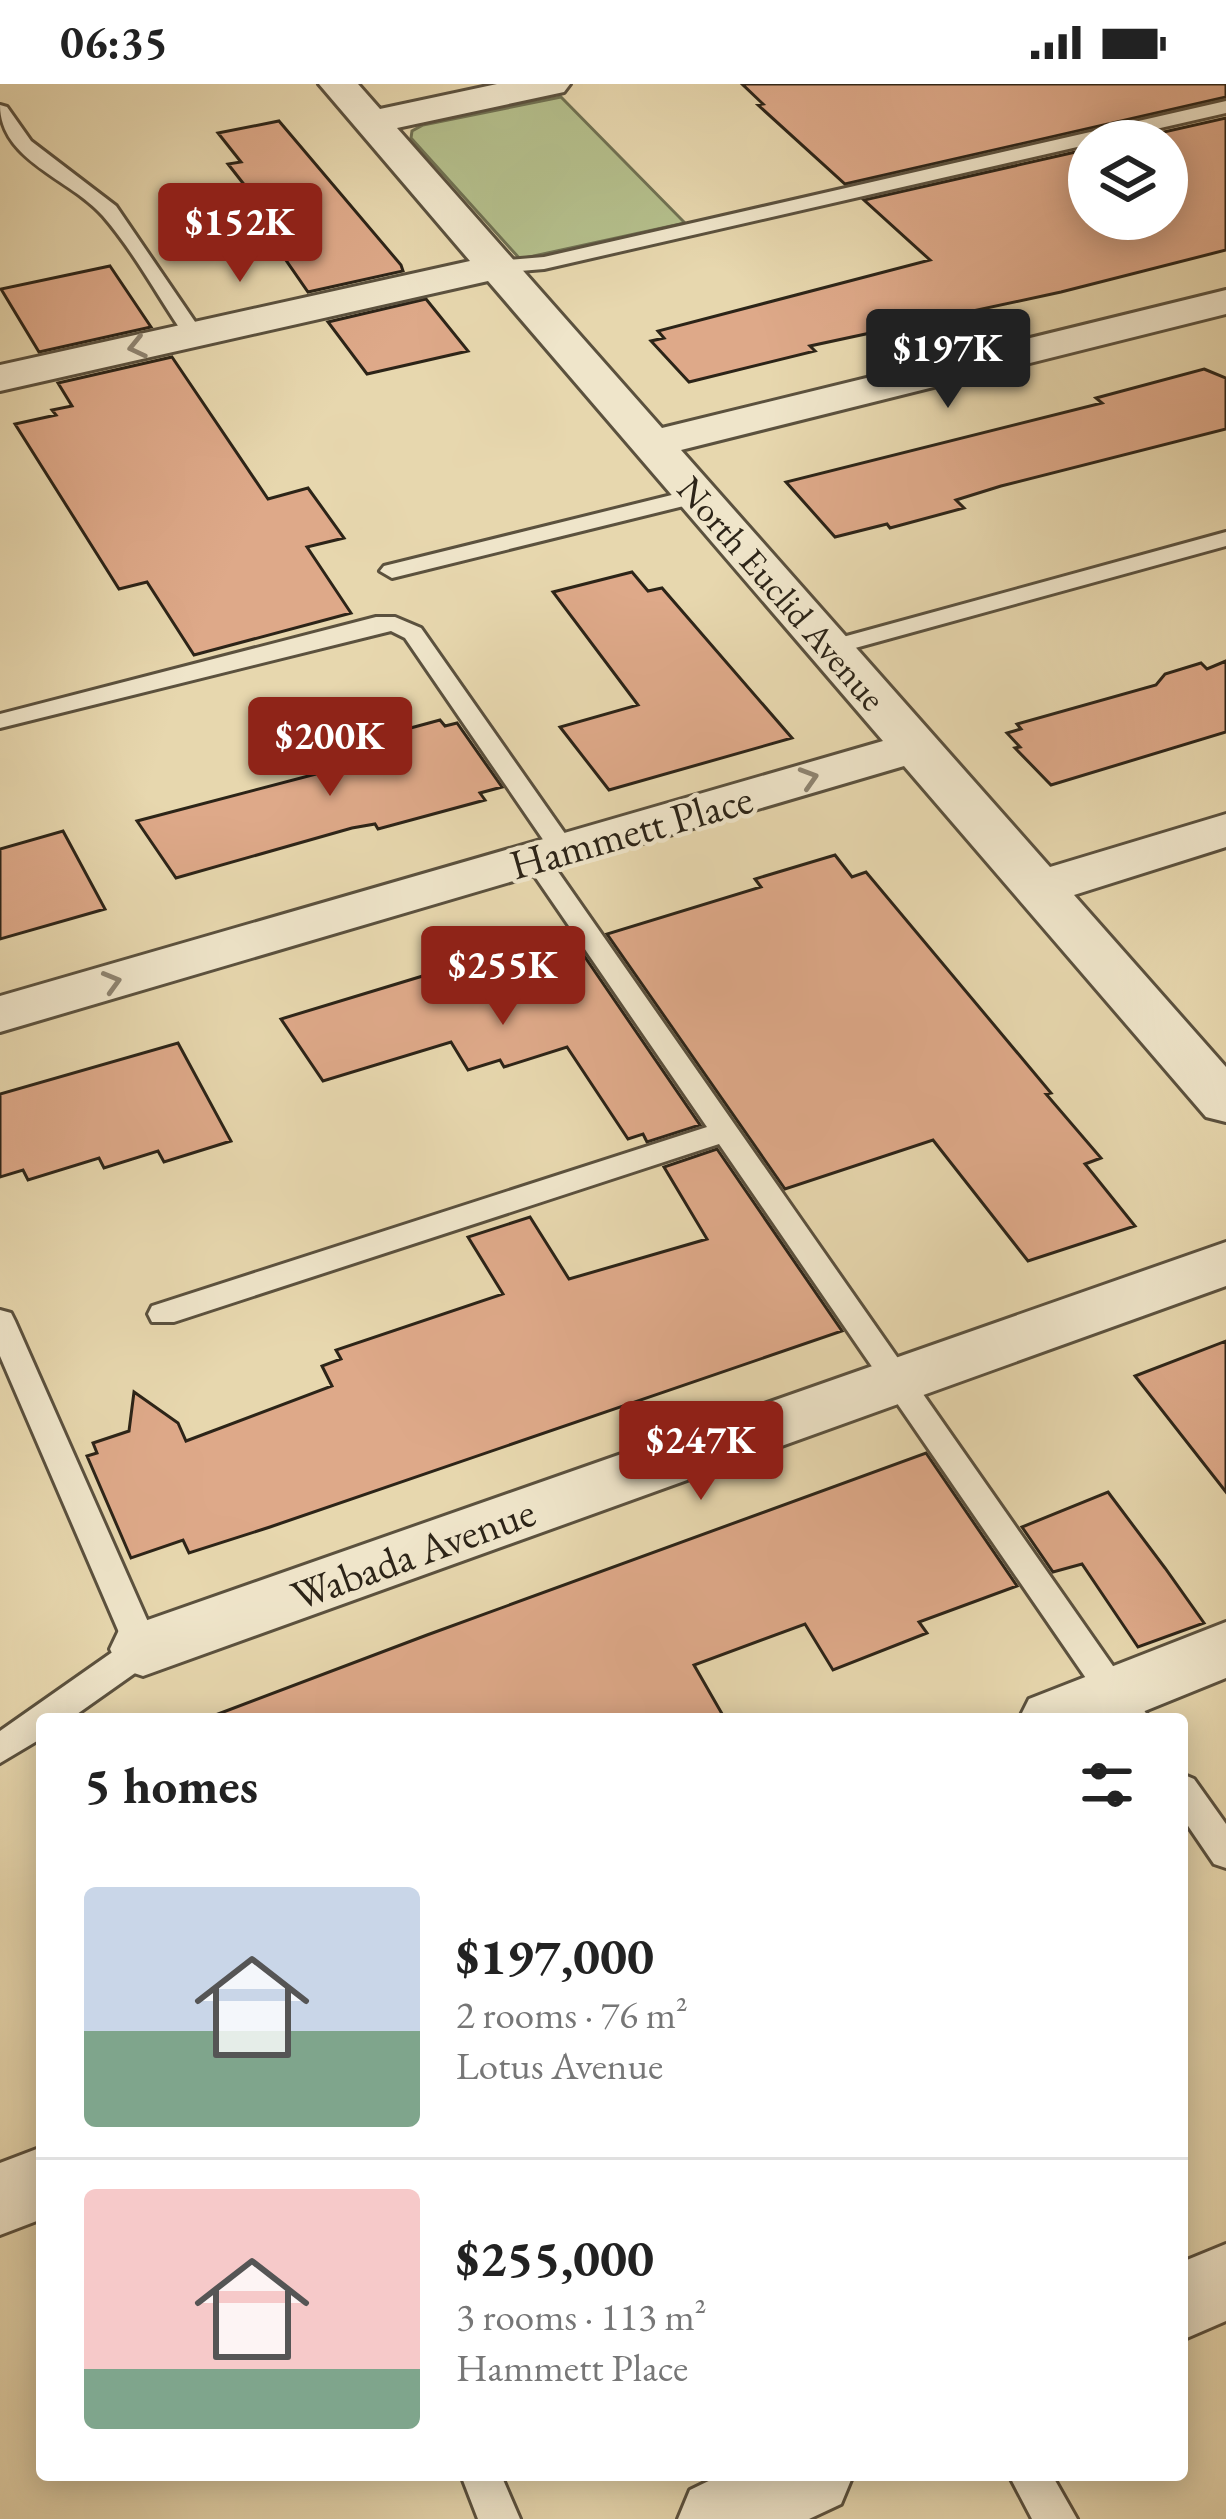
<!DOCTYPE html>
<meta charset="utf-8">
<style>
:root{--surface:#fff;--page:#f2f2f2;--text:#222;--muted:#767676;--line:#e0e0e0;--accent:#8f2418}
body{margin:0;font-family:"EB Garamond",serif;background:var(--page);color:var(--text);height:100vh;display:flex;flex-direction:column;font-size:45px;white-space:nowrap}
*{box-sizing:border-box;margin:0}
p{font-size:39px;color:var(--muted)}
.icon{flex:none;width:66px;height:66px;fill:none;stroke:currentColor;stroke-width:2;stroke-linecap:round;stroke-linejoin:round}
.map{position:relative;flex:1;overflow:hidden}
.side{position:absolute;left:36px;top:1629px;width:1152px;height:768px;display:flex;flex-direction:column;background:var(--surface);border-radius:12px;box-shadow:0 6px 30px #0003}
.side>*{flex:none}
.tools{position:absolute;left:1068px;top:36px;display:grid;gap:24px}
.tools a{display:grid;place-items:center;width:120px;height:120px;border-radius:50%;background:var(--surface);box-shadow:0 6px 30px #0003;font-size:60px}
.price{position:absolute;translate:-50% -102px;padding:0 27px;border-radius:12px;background:var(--accent);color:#fff;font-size:39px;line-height:78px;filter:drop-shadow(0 3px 6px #0008)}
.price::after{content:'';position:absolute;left:50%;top:72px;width:36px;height:27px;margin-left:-18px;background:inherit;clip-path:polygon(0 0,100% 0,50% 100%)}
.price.on{background:#222;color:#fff}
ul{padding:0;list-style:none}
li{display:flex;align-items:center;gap:36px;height:300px;padding:0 48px}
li+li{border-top:3px solid var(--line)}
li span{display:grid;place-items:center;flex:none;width:336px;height:240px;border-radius:12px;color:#555}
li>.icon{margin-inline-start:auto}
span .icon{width:144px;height:144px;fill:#fffc;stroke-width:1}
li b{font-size:51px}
h2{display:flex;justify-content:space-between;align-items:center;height:144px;padding:0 48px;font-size:51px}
.status{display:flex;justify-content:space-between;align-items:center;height:84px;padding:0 60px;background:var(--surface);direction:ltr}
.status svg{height:33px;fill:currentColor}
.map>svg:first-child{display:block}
.green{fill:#b4be8b;stroke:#707152;stroke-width:3}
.building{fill:#dea989;stroke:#2c2418;stroke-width:3}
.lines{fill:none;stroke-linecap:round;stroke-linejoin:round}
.service-casing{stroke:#5b513e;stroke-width:6}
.minor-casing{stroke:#5b513e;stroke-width:6}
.service{fill:#efe5ca;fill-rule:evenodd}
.minor{fill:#efe5ca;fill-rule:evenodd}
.oneway{stroke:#8e8471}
.labels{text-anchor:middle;stroke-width:9;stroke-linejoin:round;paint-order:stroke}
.far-street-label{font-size:36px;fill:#2c2418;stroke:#efe5ca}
.street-label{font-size:42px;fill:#2c2418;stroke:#efe5ca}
</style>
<div class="status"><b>06:35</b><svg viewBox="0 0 49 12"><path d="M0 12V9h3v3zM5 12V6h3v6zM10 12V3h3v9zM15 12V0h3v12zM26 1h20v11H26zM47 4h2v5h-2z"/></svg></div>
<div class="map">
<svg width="1226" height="2435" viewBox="0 0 1226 2435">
<rect width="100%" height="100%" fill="#e7d7ae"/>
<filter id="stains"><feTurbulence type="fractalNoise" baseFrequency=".00167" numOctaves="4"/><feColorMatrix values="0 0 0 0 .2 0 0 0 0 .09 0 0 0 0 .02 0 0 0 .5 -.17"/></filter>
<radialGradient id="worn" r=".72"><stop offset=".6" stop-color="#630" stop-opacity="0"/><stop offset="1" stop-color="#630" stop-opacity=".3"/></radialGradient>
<path class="green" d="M561,13l124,126 -165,36 -109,-121 1,-7 11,-6z"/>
<path class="building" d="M742,0h484v13l-381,87 -87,-79 5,-1z
M1226,34v132l-165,42 -251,54 5,5 -126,31 -38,-41 13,-3 -6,-7 272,-71 -66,-60 225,-51v70h78v-78h-43z
M279,37l122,144 2,6 -95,21 -52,-75 12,-2 -40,-51 13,-2 -23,-29z
M110,182l41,61 -112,25 -38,-63z
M426,215l42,52 -101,23 -39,-52z
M172,273l96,142 40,-11 36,50 -37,9 44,66 -157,42 -47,-73 -28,7 -104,-165 41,-9 -4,-5 20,-4 -14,-23z
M1204,285l22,9v51l-225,57 -45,14 8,8 -74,20 -3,-4 -52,13 -49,-55 316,-79 -6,-5z
M632,488l16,19 14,-3 130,150 -183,52 -49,-63 78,-22 -85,-113z
M1226,577v71l-175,53 -36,-37 5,-1 -13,-14 14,-4 -4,-5 139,-39 9,-11 36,-11 6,6z
M440,636l5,6 12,-3 45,64 -22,6 5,7 -107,29 -3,-5 -23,4 -176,50 -39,-57 179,-47 -7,-12 53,-15 -3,-5z
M63,747l42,78 -105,30v-90z
M835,771l17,22 14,-5 185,221 -5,1 55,64 -16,6 50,62 -107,35 -95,-121 -148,49 -178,-255 154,-47 -6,-8z
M537,848l20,18 19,-6 124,181 -53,17 -4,-8 -15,5 -61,-92 -63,20 -4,-7 -32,10 -17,-28 -128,39 -42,-62 168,-51 -3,-5z
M178,959l53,98 -67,21 -6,-11 -54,17 -5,-10 -71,22 -5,-10 -23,7v-83z
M717,1065l125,182 -572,196 -81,26 -6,-13 -52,18 -44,-102 10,-3 -4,-10 36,-12 5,-39 44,31 8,18 146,-55 -10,-20 19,-7 -5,-9 167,-56 -35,-57 62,-20 39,62 138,-40 -43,-72z
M1226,1257v151l-91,-116z
M926,1369l91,133 -98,36 8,11 -94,37 -28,-46 -111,41 31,54h-506l-1,-5 209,-79z
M1108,1408l57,76 39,55 -66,24 -56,-83 -29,8 -31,-45z"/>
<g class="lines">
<defs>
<path id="service" d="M1226,17v12l-682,156 -47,4 -10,-6 10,-6 47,-4z
M0,21l7,2 24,34 85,65 88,129 -3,4h-14c-28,-40 -52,-86 -84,-123 -32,-37 -103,-55 -103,-111z
M696,405l8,2v10l-312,77 -12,-7 4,-5z
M1226,448v14l-389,107h-16l-4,-5 4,-5z
M376,533h19l26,11 152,217 4,6 -4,6h-18l-150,-219 -14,-7 -391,97v-14z
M536,767l9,2 605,866h-36l-395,-575 -545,178h-22l-4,-8 4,-8 555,-179 -184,-268z
M0,1226l11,3 4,8 145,328 -5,10 -85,60h-28v19l-42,25v-32l124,-87 -124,-288z
M1182,1690l12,5 32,45v44l-12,-4 -32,-47z
M461,2391h40l19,44h-42z
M1009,2391h43l25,44h-45z"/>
<path id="minor" d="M319,0h39l22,25 117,-25h73l-6,8 -167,36 265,300 564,-138v24l-545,136 369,417 176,-53v33l-152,48 152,172v55l-20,-5 -302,-351 -904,266v-36l883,-255 -395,-460 -488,110v-26l470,-104z
M1226,1158v44l-1083,390 -24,-8 -9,-19 9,-19z
M1226,1538v56l-101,41h-106l10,-20z
M42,2063v72l-42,16v-72z
M1226,2160v77l-44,19v-78z
M721,2391h132l-12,29 -32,15h-131l12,-29z"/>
</defs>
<use href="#service" class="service-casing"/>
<use href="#minor" class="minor-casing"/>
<use href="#service" class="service"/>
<use href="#minor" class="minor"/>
</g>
<defs><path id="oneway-chevron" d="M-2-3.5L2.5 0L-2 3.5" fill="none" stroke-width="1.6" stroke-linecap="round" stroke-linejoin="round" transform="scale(3)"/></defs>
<g class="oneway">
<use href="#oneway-chevron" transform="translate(137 263) rotate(167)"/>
<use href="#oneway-chevron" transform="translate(809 694) rotate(-17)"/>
<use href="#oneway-chevron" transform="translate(112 898) rotate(-16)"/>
</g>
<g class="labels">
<g class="far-street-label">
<text transform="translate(782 509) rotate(49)" y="13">North Euclid Avenue</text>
</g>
<g class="street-label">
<text transform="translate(631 747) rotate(-16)" y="15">Hammett Place</text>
<text transform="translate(413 1469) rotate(-20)" y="15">Wabada Avenue</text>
</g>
</g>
<rect width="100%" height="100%" filter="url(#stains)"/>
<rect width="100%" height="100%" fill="url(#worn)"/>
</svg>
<div class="tools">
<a><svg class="icon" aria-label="layers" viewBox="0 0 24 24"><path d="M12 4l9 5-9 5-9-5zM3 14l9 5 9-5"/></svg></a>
</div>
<b class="price" style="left:240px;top:201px">$152K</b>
<b class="price on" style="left:948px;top:327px">$197K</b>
<b class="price" style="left:330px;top:715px">$200K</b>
<b class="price" style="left:503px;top:944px">$255K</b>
<b class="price" style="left:701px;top:1419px">$247K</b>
<section class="side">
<h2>5 homes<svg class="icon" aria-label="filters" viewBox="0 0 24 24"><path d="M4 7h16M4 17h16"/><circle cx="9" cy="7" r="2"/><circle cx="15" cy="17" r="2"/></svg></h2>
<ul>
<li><span style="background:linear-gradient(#c9d6e8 60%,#7fa58c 0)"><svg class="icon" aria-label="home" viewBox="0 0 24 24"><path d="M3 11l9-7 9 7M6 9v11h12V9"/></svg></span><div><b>$197,000</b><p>2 rooms · 76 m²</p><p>Lotus Avenue</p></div></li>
<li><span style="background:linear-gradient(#f6c9c9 75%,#7fa58c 0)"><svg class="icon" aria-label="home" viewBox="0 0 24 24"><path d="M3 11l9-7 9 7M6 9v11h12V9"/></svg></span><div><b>$255,000</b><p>3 rooms · 113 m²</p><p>Hammett Place</p></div></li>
</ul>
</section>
</div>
